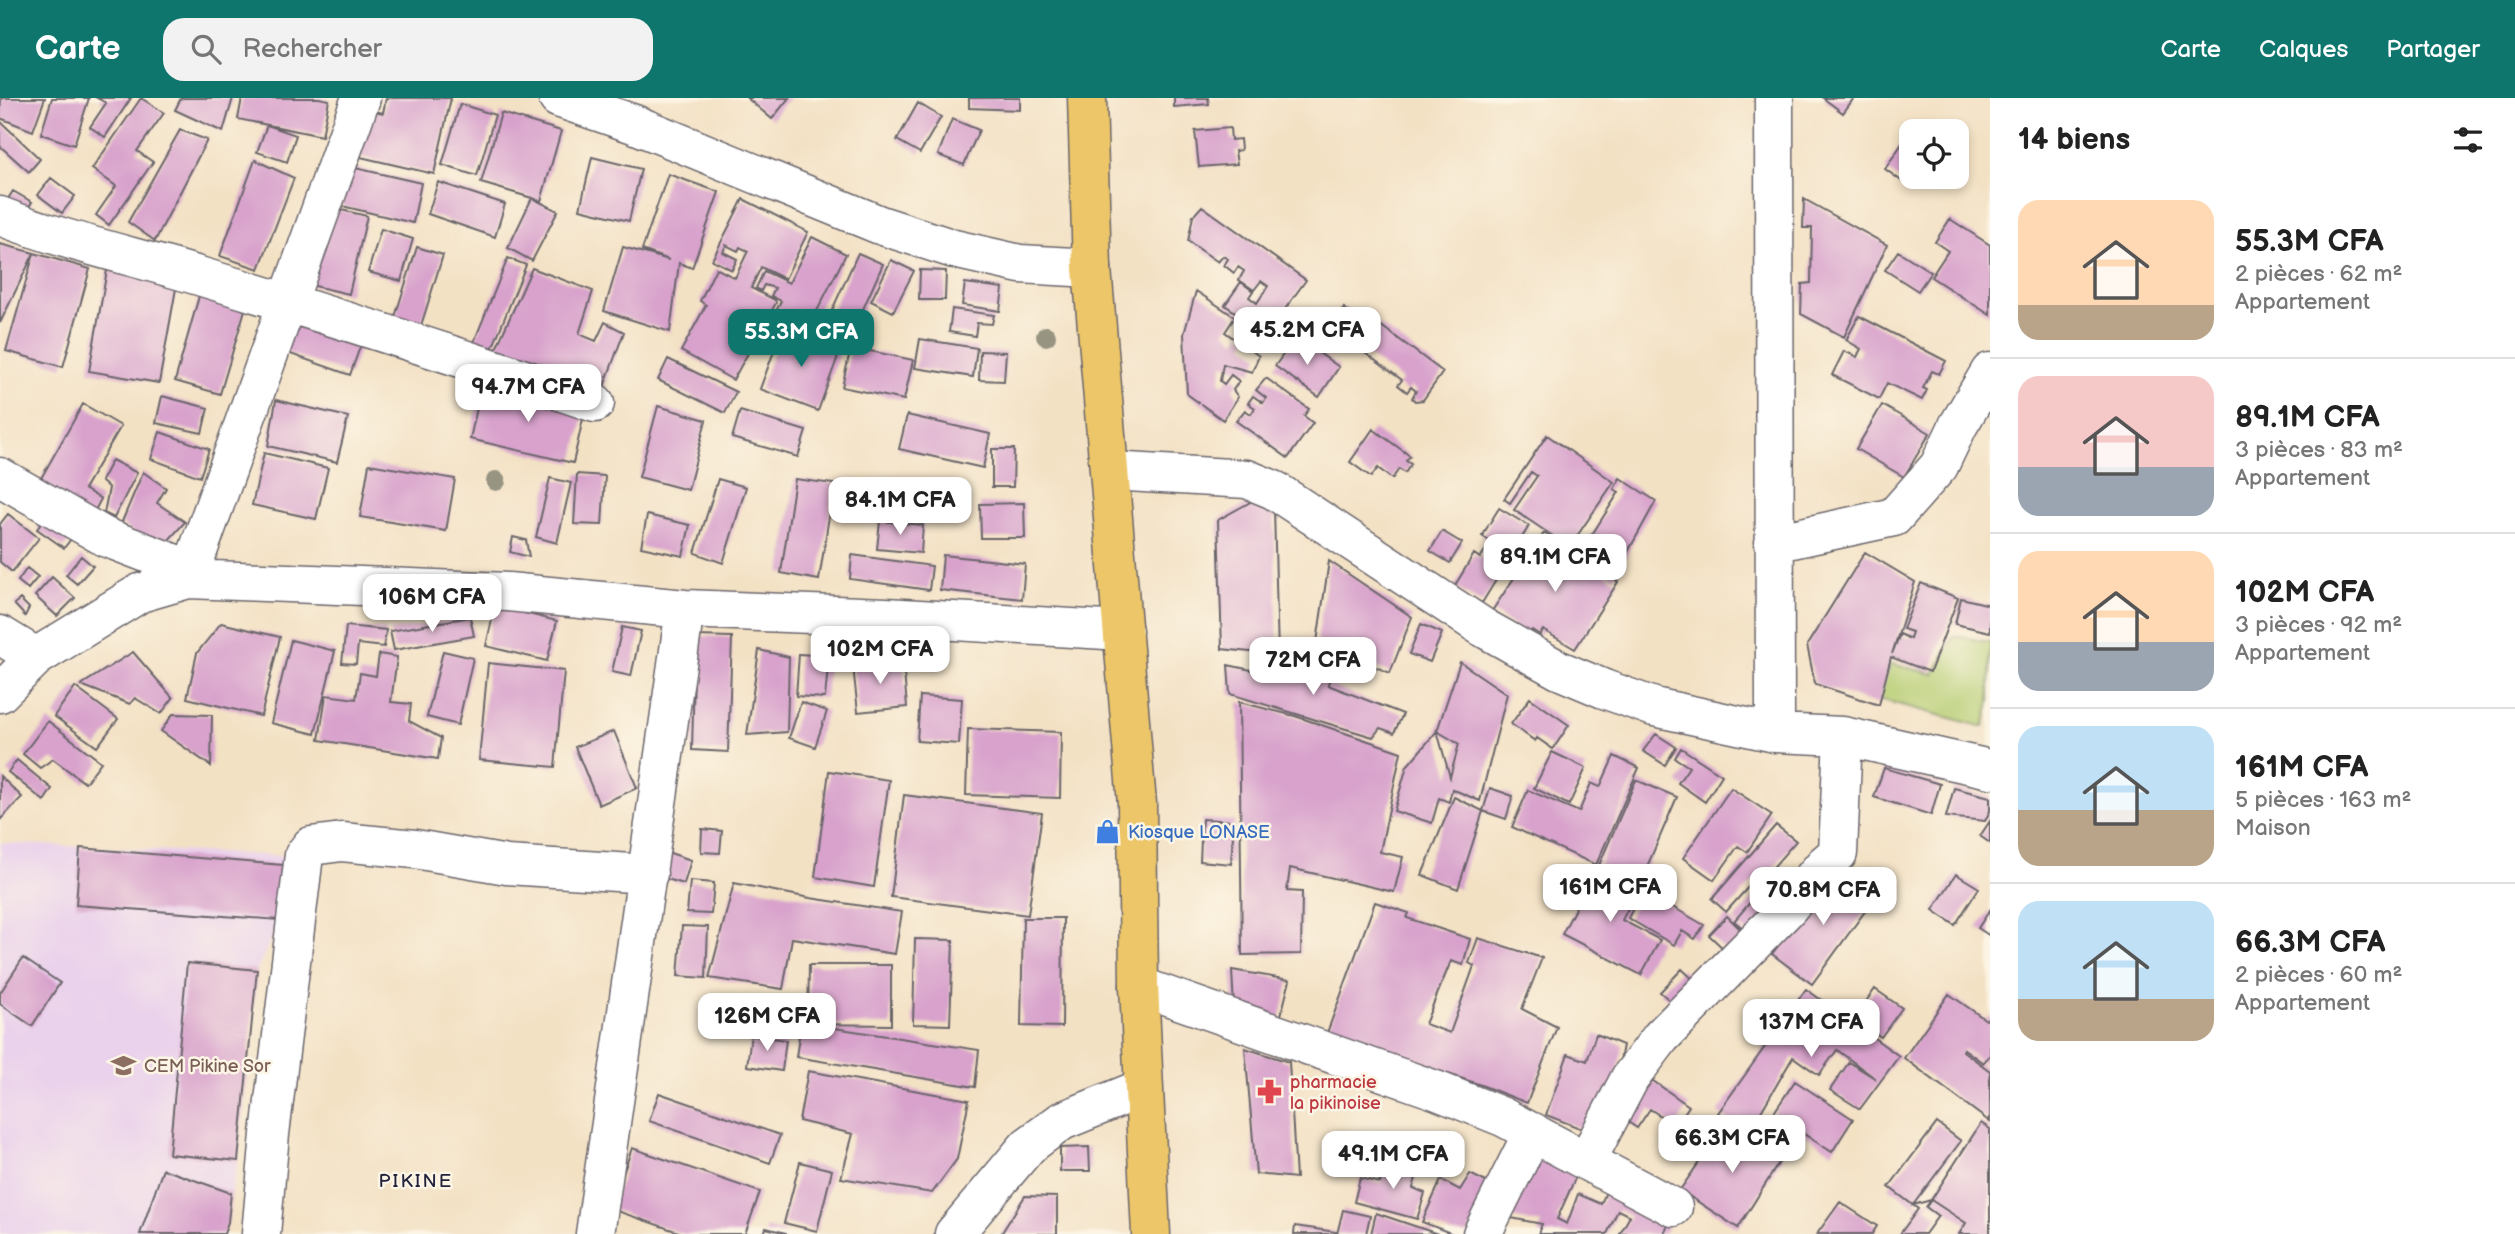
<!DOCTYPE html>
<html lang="fr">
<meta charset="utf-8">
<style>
:root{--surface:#fff;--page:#f2f2f2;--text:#222;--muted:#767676;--line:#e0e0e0;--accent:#0f766e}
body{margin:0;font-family:"Balsamiq Sans",sans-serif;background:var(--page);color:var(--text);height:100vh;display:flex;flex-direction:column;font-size:26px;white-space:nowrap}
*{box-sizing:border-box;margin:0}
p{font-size:23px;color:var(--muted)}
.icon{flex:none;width:38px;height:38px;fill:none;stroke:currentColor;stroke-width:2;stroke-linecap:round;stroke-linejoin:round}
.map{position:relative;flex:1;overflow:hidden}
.details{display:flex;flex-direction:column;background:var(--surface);width:525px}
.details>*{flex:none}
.controls{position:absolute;left:1899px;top:21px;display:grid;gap:14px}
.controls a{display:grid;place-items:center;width:70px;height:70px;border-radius:14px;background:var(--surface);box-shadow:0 4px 10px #0003;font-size:35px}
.price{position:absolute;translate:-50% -60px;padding:0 16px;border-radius:14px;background:#fff;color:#222;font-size:23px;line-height:46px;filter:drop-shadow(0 2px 4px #0008)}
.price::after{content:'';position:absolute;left:50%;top:42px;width:21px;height:16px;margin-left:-10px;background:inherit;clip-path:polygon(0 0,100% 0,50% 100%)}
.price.selected{background:var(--accent);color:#fff}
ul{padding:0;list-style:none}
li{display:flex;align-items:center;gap:21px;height:175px;padding:0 28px}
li+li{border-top:2px solid var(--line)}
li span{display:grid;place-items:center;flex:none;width:196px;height:140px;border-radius:21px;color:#555}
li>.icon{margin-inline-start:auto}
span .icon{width:84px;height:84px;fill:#fffc;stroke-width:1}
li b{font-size:30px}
h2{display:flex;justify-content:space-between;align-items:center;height:84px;padding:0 28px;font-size:30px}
header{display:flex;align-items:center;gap:42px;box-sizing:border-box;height:98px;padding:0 35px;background:var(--accent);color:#fff}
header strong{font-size:33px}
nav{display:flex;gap:38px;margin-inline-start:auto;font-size:24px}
.search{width:490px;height:63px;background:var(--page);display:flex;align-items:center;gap:18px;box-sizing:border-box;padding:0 24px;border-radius:21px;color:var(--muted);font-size:26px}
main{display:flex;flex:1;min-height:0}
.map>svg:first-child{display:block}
.built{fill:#ead1ec}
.green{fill:#b6cd72;stroke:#6c7856;stroke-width:2}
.building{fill:#d8a2cc;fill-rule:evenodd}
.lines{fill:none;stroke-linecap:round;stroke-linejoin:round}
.minor-casing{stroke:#6b656b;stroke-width:41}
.highway-casing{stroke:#6b656b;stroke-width:41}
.minor{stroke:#fff;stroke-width:38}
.highway{stroke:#ecc669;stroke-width:38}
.tree{fill:#989482}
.labels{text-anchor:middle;stroke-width:5;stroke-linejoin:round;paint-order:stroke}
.shop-label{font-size:18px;fill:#366cbe;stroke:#fcf5e5;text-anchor:start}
.education-label{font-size:18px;fill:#785e54;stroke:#fcf5e5;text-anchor:start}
.health-label{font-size:18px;fill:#be3a42;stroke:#fcf5e5;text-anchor:start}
.neighbourhood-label{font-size:19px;letter-spacing:2px;fill:#22223b;stroke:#fcf5e5}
</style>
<header>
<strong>Carte</strong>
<div class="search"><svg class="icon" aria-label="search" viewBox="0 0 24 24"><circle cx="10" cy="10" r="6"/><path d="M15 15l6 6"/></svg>Rechercher</div>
<nav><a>Carte</a><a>Calques</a><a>Partager</a></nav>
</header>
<main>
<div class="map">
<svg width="1990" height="1136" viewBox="0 0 1990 1136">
<rect width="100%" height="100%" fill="#fcf5e5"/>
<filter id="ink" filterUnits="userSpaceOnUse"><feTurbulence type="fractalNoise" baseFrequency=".0143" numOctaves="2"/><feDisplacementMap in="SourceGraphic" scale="14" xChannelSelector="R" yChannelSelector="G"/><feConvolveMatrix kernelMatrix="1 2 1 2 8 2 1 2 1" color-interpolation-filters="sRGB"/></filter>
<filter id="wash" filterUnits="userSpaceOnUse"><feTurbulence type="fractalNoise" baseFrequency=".00686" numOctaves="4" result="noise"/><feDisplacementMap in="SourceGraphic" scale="28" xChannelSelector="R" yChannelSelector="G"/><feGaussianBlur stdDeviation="1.57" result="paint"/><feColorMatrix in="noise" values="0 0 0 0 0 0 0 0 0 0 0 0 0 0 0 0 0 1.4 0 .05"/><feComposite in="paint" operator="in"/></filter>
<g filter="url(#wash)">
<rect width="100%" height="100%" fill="#f3e1c4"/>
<path class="built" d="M0,745l286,13 -7,64 -22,50 -19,191 -7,32 -3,29 -4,12h-224z"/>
<path class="green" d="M1954,538l36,6v60l-6,25 -105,-28 4,-17 8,-18 43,10z"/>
<g id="blocks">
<path class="building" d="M1,0h44l-12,33 -33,-13z
M52,0h37l-15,47 -33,-11z
M97,0h34l-26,39 -15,-10 16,-24z
M141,0l23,15 -27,38 16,11 -44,63 -13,-10 20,-29 -24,-17z
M181,0h52l-10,34 -48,-22z
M242,0h77l10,2 -7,36 -84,-17z
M386,0h65l-17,76 -78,-18 10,-47 17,4z
M747,0h42l-17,21z
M969,0h51v12l-51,-2z
M1174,0h34l1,6 -35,3z
M1823,0h31l-11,15z
M918,5l23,14 -21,36 -23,-13z
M460,6l35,11 -18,61 -35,-11z
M501,15l60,18 -20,70 -9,-3 26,13 -26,50 -24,-13 24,-50 -51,-15z
M952,21l27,11 -15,35 -26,-10z
M0,23l40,38 -11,13 -29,-26z
M1915,26l10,7h-14v39l-8,12 -18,-13z
M267,27l29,10 -9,27 -30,-10z
M1230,30l1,12 9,-1 1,11 -6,1 2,13 -38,3 -4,-36z
M180,32l27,10 -52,101 -27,-19z
M592,59l49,12 -12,52 -49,-12z
M255,62l39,18 -35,91 -39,-13z
M351,69l70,16 -8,40 -71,-17z
M668,76l51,18 -27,76 -13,-5 -9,69 -66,-21 19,-64 46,13 -27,-10z
M51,80l24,18 -13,17 -24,-18z
M438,84l67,22 -10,33 -67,-23z
M13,93l19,11 -8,11 -18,-11z
M743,101l65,33 -23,47 -24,-12 -10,21 24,12 1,3 -43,77 -52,-29 25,-46 -6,-4 16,-33 19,10 13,-27 -8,-4 -2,4 -12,-6 -3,7 14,7 -5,11 -20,-10z
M1804,101l83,46 -43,92 -43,-23 1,-30 9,-1 1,-55h-9z
M324,108l43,10 -18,78 -43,-10z
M1202,108l104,74 -39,54 -42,-29 16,-23 12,9 -4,6 8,6 11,-17 -7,-5 -7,9 -15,-10 5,-9 -6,-4 -4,6 -10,-8 4,-6 -5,-3 -5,6 -30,-21 5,-25z
M1950,121l40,26v70l-59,-38 17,-26 -13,-9z
M381,131l32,10 -12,42 -33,-9z
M812,139l34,17 -35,69 -15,-8 -2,3 -17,-9 4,-8 -10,-5 4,-8 -11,-3 -3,6 -5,-3 8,-17 25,12z
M0,146l34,9 -34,70z
M417,149l26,8 -23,74 -26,-9z
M1898,153l33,21 -13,19 -33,-21z
M34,155l56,16 -27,98 -57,-16z
M858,155l25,11 -34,77 -26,-11z
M508,160l18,7 -36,89 -18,-7z
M891,162l23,11 -21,41 -22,-11z
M532,170l61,23 -14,43 17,7 9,-19 19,10 -25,68 -104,-49z
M107,172l70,13 -18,100 -70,-12z
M920,172l26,1 -1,29h-26z
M965,185l38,5 -3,23 -38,-6z
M201,191l46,14 -27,91 -45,-13z
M1196,193l39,26 -10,15 11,8 4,-6 8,5 -4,6 15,11 -7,16 -29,-8 -3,17 4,3 7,-9 8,6 -6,9 5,7 -15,23 -36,-26 -3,-60z
M294,209l71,26 -15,42 -71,-25z
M1344,210l24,16 -15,23 -24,-16z
M952,211l42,6 -2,9 -15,-1 -2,13 -26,-4z
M1859,218l87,45 -7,13 -7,-3 -9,17 4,2 -5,10 -35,-17 -8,16 -47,-24 12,-24 13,6 4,-8 -15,-9z
M1380,227l63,47 -20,28 -8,1 -3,-3 4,-7 -5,-4 -4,5 -9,-7 4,-5 -41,-30z
M783,229l58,21 -23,63 -58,-22z
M1296,239l43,30 -20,30 -44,-31z
M920,241l57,9 -4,29 -58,-9z
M851,249l62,13 -9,40 -62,-13z
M980,253l26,1 -2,29 -25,-1z
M668,261l68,33 -11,21 -67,-33z
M1266,280l43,31 -5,7 9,7 -25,35 -52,-37 9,-11 6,4 4,-6 -7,-5 5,-7 10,7 3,-5 -10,-8z
M482,288l103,24 -12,53 -103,-24z
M162,298l46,12 -6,25 -46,-10z
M276,302l72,17 -11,45 -69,-16z
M83,306l38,22 -37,63 17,10 -10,19 -55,-31z
M1882,307l48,28 -26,44 -48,-28z
M658,308l48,14 -18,70 -49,-13z
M740,313l66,20 -8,26 -66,-19z
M907,317l83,19 -7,34 -84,-19z
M1373,331l37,27 -4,5 5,3 -6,9 -6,-4 -7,10 -14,-11 -7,9 -21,-15z
M160,334l49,17 -9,28 -49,-18z
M1547,337l67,47 -37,54 6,4 -8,11 -61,-41 23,-34 -6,-4 -21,31 -6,-4z
M992,351h22l-1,38h-21z
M264,355l64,15 -12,51 -64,-14z
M112,362l25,13 -23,45 -10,-5 5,-25 -8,-7z
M369,366l86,15 -9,52 -86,-14z
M143,374l23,16 -9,15 28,19 -26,29 -38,-27z
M577,376l28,2 -3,49 -28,-1z
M550,380l21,5 -14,60 -21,-6z
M1620,380l36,23 -42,76 -35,-22 40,-63 -5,-3z
M718,381l28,8 -23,76 -28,-10z
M795,381l39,5 -15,96 -38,-7z
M1254,402l20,9 4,146 -56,-6 -4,-129z
M1024,405l1,35h-44l-1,-34z
M1499,410l30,18 -47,77 -28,-16 20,-33 6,4 11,-16 -9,-6z
M8,416l31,24 -27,34 -12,-10v-38z
M647,417l43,10 -7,31 -42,-9z
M44,422l27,19 -7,9 -27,-19z
M880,423l43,4 -2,28 -44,-4z
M1442,433l20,12 -12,20 -20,-12z
M1544,435l33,22 -16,27 17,-26 40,26 -43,67 -32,-19 -3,5 -8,-5 -4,6 -36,-25z
M513,439l13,3 3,17 -19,-5z
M1865,454l50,30 -23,72 8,-20 10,5 2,-7 -9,-3 18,-46 37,15 -28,74 -39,-15 -12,48 -64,-21 -8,-39z
M852,457l80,11 -3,24 -79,-11z
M943,457l82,9 -3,35 -82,-9z
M81,458l12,10 -16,18 -11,-9z
M1329,463l83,56 -22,56 -73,-31z
M27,470l11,9 -10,12 -10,-8z
M52,479l23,21 -18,18 -22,-20z
M1961,500l29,7v27l-35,-8z
M20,501l9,9 -4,8 -11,-12z
M495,508l62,15 -10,40 -61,-15z
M470,519l4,19 -80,14 -4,-19z
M221,525l59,14 -19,79 -74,-18 10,-45z
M1421,526l21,9 -12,29 -21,-8z
M346,528l40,4 -2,17 -26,-3 -2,20 -14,-1z
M622,529l19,4 -10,45 -19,-4z
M695,538l37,1 -4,115 -36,-2z
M291,542l44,11 -20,83 -44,-11z
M759,552l30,7 -2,75 -40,3z
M443,553l30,7 -15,67 -31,-8z
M133,554l40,46 -12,16 -26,-16 -5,6 -49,-19z
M379,556l18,3 -6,45 20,2 -2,17 32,17 -3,21 -119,-19 7,-45 30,4 4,-26 16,3z
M799,556l30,2 -4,42 -29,-2z
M1309,556l24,5 -5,26 75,29 -9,19 -14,-5 -7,9 -143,-43 -2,-29 51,11 6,-8 22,9z
M903,562l4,47 -49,5 -5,-46z
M1460,564l47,32 -27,107 -28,-12 -3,13 -10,-4 -7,25 -38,-12 13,-45 30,-35zM1437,633l22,13 -9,33z
M488,565l76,8 -9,96 -76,-7z
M75,589l43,32 -21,28 -43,-31z
M920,598l42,3 -3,45 -42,-3z
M1530,600l39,27 -16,24 -16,-11 -2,3 -24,-17z
M801,604l26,9 -12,36 -26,-9z
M1239,604l56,14 106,36 -21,100 23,5 -9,35 -104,-24 -3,23 15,1 -1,62 -59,1z
M173,616l39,1 -1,51 -50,-35z
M48,623l53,41 -16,21 -32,-24 -13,9 -17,-14z
M968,631l93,3 -1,66 -94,-3z
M614,633l23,57 -38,17 -24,-58z
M1656,636l20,13 -11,18 -22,-14z
M1681,650l41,27 -17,27 -27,-19 11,-16 -14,-9z
M1552,654l34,16 -17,37 -35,-17z
M1614,658l25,12 -43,97 -84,-38 16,-37 51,22 12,-29 9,4z
M17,662l35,29 -8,12 -36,-29z
M1884,670l56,16 -9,31 -57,-18z
M829,673l60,9 -15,107 -59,-10z
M0,678l22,21 -22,23z
M1636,682l41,17 -37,86 -41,-18z
M1490,690l23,8 -7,23 -23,-8z
M1731,690l41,27 -25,37 -9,-6 -24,34 -31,-22z
M1954,690l36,9v14l-5,10 -39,-4z
M904,697l138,18 -14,102 -137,-18z
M1454,699l29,14 -25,78 -36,-14z
M1202,721l32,2 -3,43 -31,-3z
M1990,723v22l-10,-7z
M1776,727l20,16 -27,31 20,18 -39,44 -16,-13 32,-37 -8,-8 -32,36 -14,-13z
M702,731l20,2 -2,22 -19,-1z
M80,750l203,17 -4,55 -203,-15z
M670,755l21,7 -7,24 -21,-6z
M1595,771l42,22 -15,29 38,20 -19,35 -79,-41z
M1834,772l40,29 -62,85 -40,-30z
M1956,776l23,14 -24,37 -22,-15z
M690,783l24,2 -3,31 -24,-1z
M734,785l76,15 92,14 -7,42 -103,-16 -9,51 -74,-11z
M1643,792l61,35 -9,14 -13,-8 -8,14 -46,-27z
M1375,804l34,11 -2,5 63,21 -7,26 -12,-4 -26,63 25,9 24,-67 -5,-3 9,-25 64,20 -20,51 35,18 -30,76 -46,-18 -154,-52z
M1990,812v26l-12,-8z
M1727,818l18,18 -18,18 -18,-17z
M1023,820h40l-1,109 -41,-1z
M682,828l26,1 -2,51 -28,-2z
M915,841l38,1 -3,85 -37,-1z
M23,860l37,25 -28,43 -32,-22v-11z
M187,865l70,7 -19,191 -69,-7z
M809,867h82v60l-83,-1 171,26 -4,37 -179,-30 5,-34 7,1z
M1682,871l14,13 -21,23 -15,-13z
M1232,872l58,10 -10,39 -46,-11z
M1806,891l93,67 -39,53 -30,-19 19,-28 27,17 -39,-29 -18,25 -26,-18 -45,77 -30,-21z
M1875,891l27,19 -21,29 -27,-19z
M1949,896l37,26 4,-5v40l-7,8 -19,-14 -1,2 27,20v51l-86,-64z
M1596,936l27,11 -5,26 -23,63 -49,-19 22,-61 19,7z
M751,937l35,5 -4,31 -35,-5z
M1245,950l44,14 7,116 -40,-4z
M808,973l161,29 -12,59 -25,34 -91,-15 12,-44 -54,-13z
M1646,978l43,30 -13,20 -26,-17 -13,19 -18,-12z
M1795,983l58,38 -21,33 -59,-38z
M659,995l121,42 -10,28 -121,-42z
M1937,1025l24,18 -48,64 18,-5 -5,7 12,9 -13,18h-25l18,-25 -29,-22z
M1981,1025l9,6v105h-31l7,-11 -35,-23z
M1725,1027l19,14 4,-5 35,22 -45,72 -58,-38z
M1540,1046l41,21 -24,54 10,5 11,-30 23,10 6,-15 65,28 -8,17h-44l10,-18 -12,-6 -11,24h-69l4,-10 -36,-7z
M1089,1049l1,24h-30v-23z
M632,1050l128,44 -15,42h-61l-73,-25z
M1387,1060l32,10 -6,20 12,5 -8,26 -63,-17 6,-24 20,5z
M800,1064l32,8 -15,61 -33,-8z
M163,1071l68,24 -3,29 -4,12h-84z
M1470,1076l26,13 -28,47h-15l-31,-12 19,-42 19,10z
M1025,1098l32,1v37h-56z
M1840,1104l37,24 -5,8h-55z
M1343,1112l27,6 -4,18h-29z
M1376,1115l62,21h-67z
M1295,1128l41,6 -1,2h-41z
M766,1130l20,5v1h-22z"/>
</g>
</g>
<g filter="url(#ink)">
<use href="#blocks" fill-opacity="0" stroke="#6b656b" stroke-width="2"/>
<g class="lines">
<defs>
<path id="minor" d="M558,0l76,26 246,101 74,24 66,15 72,4
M1774,0l1,635
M0,118c64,25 133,40 199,60 133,40 265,82 396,127
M1110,373l137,8 27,11 210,138 75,42 45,19 50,18 121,26 68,3 147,33
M0,379l105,60 86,33
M1774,445l120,-26 45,-51 19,-40 32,-54
M188,481l173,-481
M0,537l36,22
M0,595l36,-36 104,-64 48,-14 320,13 177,17 201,8 237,14
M1139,888l299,105 65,26 170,90
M1587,1062l43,-82 31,-41 126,-128 38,-45 13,-11 5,-117
M261,1136l9,-100 34,-279 7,-9 31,-4 73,7 92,16 141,9
M595,1136l90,-625
M954,1136l74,-88 34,-25 81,-33
M1482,1136l51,-102"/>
<path id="highway" d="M1087,0l5,170 45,536 2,182 12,248"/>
</defs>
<use href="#minor" class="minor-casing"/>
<use href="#highway" class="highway-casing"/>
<use href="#minor" class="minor"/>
<use href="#highway" class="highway"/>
</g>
<g class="tree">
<circle cx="1046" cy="238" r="10"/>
<circle cx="496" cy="383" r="10"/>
</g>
</g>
<defs>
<symbol id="shop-bare" viewBox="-9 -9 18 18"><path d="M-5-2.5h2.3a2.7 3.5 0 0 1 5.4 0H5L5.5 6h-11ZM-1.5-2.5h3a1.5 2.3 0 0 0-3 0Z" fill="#3f7fe0" stroke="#fcf5e5" stroke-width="2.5" paint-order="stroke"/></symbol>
<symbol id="school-bare" viewBox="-9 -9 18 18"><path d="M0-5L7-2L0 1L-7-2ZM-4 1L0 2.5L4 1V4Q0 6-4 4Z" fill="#8d6e63" stroke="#fcf5e5" stroke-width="2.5" paint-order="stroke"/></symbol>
<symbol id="pharmacy-bare" viewBox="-9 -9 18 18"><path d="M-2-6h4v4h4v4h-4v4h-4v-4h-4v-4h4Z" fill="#e0444e" stroke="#fcf5e5" stroke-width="2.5" paint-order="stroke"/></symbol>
</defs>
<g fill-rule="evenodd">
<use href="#shop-bare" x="1090" y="716" width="35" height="35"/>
<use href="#school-bare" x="106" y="950" width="35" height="35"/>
<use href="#pharmacy-bare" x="1252" y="976" width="35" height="35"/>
</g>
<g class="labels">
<g class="shop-label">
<text x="1128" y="740">Kiosque LONASE</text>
</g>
<g class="education-label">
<text x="144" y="974">CEM Pikine Sor</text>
</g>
<g class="health-label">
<text x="1290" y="990">pharmacie<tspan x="1290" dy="21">la pikinoise</tspan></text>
</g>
<g class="neighbourhood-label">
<text x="416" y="1089">PIKINE</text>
</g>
</g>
</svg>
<div class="controls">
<a><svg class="icon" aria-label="locate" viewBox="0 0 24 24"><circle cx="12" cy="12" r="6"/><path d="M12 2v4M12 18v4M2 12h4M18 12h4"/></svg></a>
</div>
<b class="price" style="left:1307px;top:269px">45.2M CFA</b>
<b class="price selected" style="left:801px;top:271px">55.3M CFA</b>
<b class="price" style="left:528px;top:326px">94.7M CFA</b>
<b class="price" style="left:900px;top:439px">84.1M CFA</b>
<b class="price" style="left:1555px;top:496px">89.1M CFA</b>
<b class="price" style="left:432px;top:536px">106M CFA</b>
<b class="price" style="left:880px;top:588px">102M CFA</b>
<b class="price" style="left:1313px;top:599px">72M CFA</b>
<b class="price" style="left:1610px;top:826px">161M CFA</b>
<b class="price" style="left:1823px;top:829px">70.8M CFA</b>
<b class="price" style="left:767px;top:955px">126M CFA</b>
<b class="price" style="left:1811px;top:961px">137M CFA</b>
<b class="price" style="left:1732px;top:1077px">66.3M CFA</b>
<b class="price" style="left:1393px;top:1093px">49.1M CFA</b>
</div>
<section class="details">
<h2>14 biens<svg class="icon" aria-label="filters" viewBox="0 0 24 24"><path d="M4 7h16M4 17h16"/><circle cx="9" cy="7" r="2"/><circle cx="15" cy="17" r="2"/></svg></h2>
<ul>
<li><span style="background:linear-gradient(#ffd9b3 75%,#b9a48a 0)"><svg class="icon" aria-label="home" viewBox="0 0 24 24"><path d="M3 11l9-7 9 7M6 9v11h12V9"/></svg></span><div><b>55.3M CFA</b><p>2 pièces · 62 m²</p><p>Appartement</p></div></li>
<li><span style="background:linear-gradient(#f6c9c9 65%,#9aa5b1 0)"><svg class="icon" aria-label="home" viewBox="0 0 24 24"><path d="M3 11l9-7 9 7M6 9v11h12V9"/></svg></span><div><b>89.1M CFA</b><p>3 pièces · 83 m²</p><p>Appartement</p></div></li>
<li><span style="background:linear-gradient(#ffd9b3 65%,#9aa5b1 0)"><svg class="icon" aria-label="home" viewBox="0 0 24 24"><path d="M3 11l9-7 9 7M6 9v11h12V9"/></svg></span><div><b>102M CFA</b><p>3 pièces · 92 m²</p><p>Appartement</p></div></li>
<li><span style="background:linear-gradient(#bfe0f5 60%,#b9a48a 0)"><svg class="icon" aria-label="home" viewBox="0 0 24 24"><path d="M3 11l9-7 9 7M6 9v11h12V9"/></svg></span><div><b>161M CFA</b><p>5 pièces · 163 m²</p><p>Maison</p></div></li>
<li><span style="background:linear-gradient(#bfe0f5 70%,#b9a48a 0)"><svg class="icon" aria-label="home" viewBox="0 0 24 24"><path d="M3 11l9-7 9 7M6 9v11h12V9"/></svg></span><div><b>66.3M CFA</b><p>2 pièces · 60 m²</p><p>Appartement</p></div></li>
</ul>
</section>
</main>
